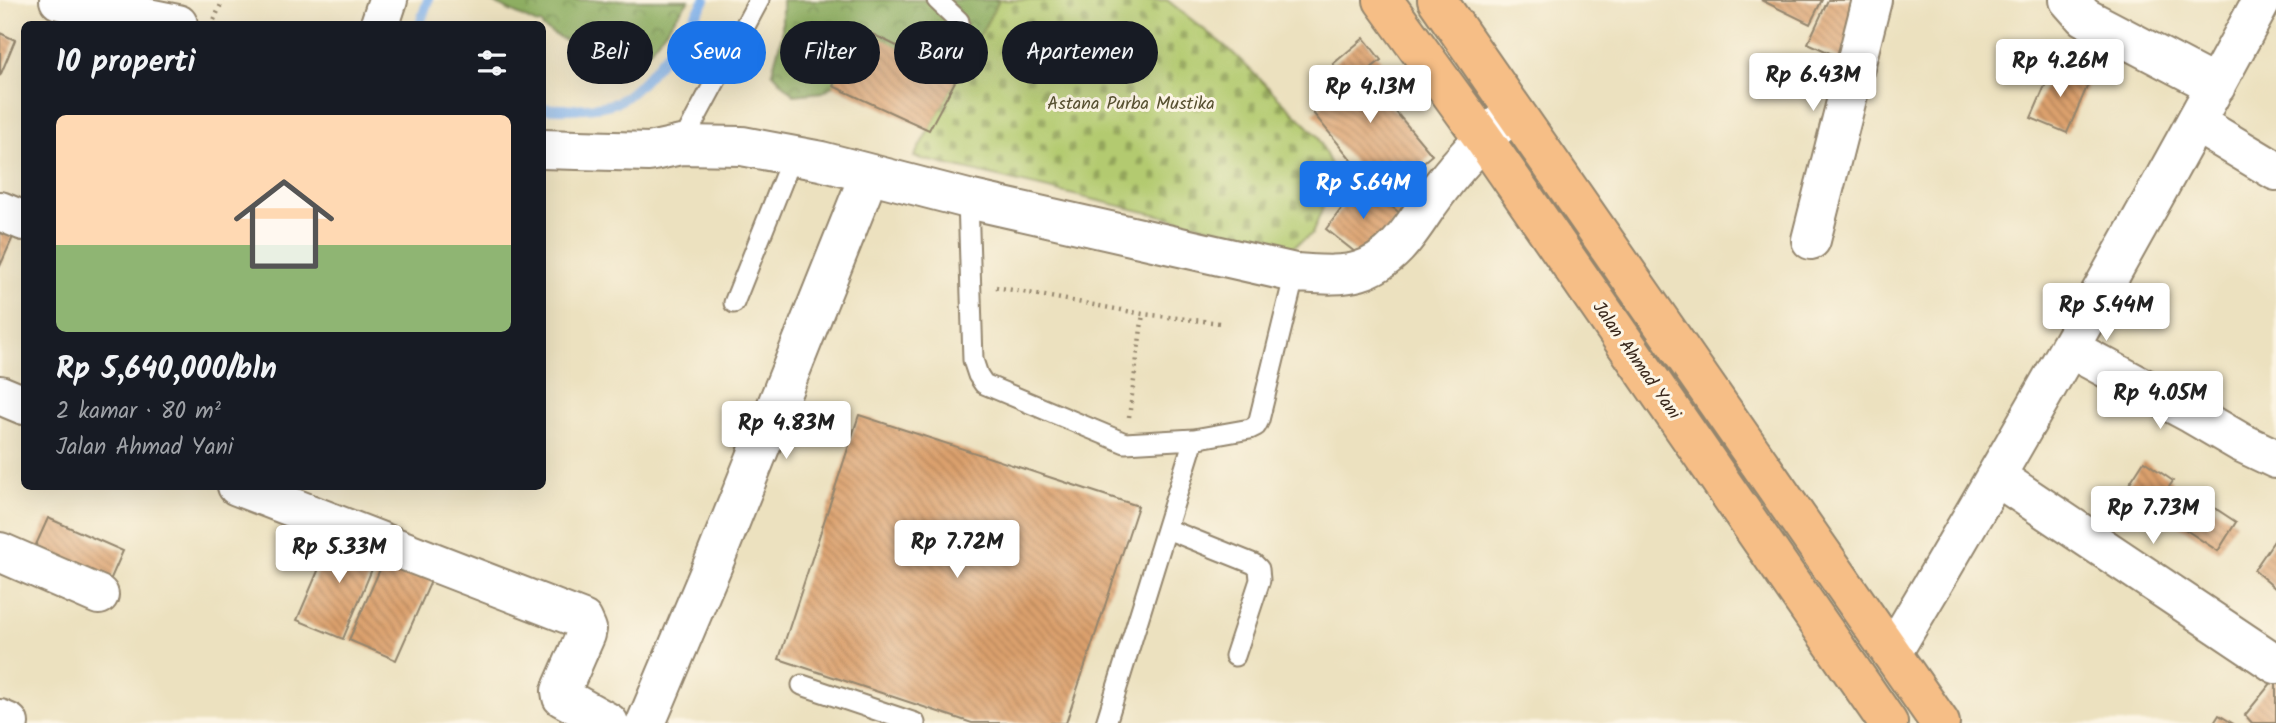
<!DOCTYPE html>
<html lang="id">
<meta charset="utf-8">
<style>
:root{--surface:#171b24;--page:#20242c;--text:#f1f3f6;--muted:#9ea1a6;--line:#363941;--accent:#1a73e8}
body{margin:0;font-family:Kalam,sans-serif;background:var(--page);color:var(--text);height:100vh;display:flex;flex-direction:column;font-size:26px;white-space:nowrap}
*{box-sizing:border-box;margin:0}
p{font-size:23px;color:var(--muted)}
.icon{flex:none;width:38px;height:38px;fill:none;stroke:currentColor;stroke-width:2;stroke-linecap:round;stroke-linejoin:round}
.map{position:relative;flex:1;overflow:hidden}
.sheet{position:absolute;left:21px;top:21px;width:525px;height:469px;display:flex;flex-direction:column;background:var(--surface);border-radius:10px;box-shadow:0 7px 28px #0002}
.sheet>*{flex:none}
.banner{position:absolute;left:567px;top:21px;width:665px;height:63px;display:flex;gap:14px}
.price{position:absolute;translate:-50% -60px;padding:0 16px;border-radius:7px;background:#fff;color:#222;font-size:23px;line-height:46px;filter:drop-shadow(0 2px 4px #0008)}
.price::after{content:'';position:absolute;left:50%;top:42px;width:21px;height:16px;margin-left:-10px;background:inherit;clip-path:polygon(0 0,100% 0,50% 100%)}
.price.current{background:var(--accent);color:#fff}
ul{padding:0;list-style:none}
li{display:grid;align-content:center;gap:14px;height:371px;padding:0 35px}
li+li{border-top:2px solid var(--line)}
li span{display:grid;place-items:center;height:217px;border-radius:10px;color:#555}
li>.icon{margin-inline-start:auto}
span .icon{width:126px;height:126px;fill:#fffc;stroke-width:1}
li b{font-size:30px}
h2{display:flex;justify-content:space-between;align-items:center;height:84px;padding:0 35px;font-size:30px}
.chip{padding:0 24px;border-radius:32px;background:var(--surface);box-shadow:0 7px 28px #0002;font-size:24px;line-height:63px}
.chip.current{background:var(--accent);color:#fff}
.map>svg:first-child{display:block}
.forest{fill:url(#forest-crowns);stroke:#646c40;stroke-width:2}
.cemetery{fill:url(#cemetery-stones);stroke:#777a46;stroke-width:2}
.lines{fill:none;stroke-linecap:round;stroke-linejoin:round}
.stream{stroke:#81b2ec;stroke-width:10}
.building{fill:url(#building-back-hatch)}
.lane-casing{stroke:#94866e;stroke-width:23}
.street-casing{stroke:#94866e;stroke-width:42}
.primary-casing{stroke:#94866e;stroke-width:42}
.path{stroke:#94866e;stroke-width:4.5;stroke-dasharray:2 5;stroke-linecap:butt}
.lane{stroke:#fff;stroke-width:19}
.street{stroke:#fff;stroke-width:38}
.primary{stroke:#f6be86;stroke-width:38}
.labels{text-anchor:middle;stroke-width:6;stroke-linejoin:round;paint-order:stroke}
.park-label{font-size:18px;fill:#595232;stroke:#fcf5e5}
.street-label{font-size:18px;fill:#3b2a1e;stroke:#fcf5e5}
</style>
<div class="map">
<svg width="2276" height="723" viewBox="0 0 2276 723">
<defs>
<pattern id="forest-crowns" width="20" height="18" patternUnits="userSpaceOnUse" patternTransform="scale(1.75)"><rect width="20" height="18" fill="#8eae62"/><path d="M2 6a3 3 0 1 1 6 0M12 15a3 3 0 1 1 6 0" fill="none" stroke="#758e50"/></pattern>
<pattern id="cemetery-stones" width="16" height="16" patternUnits="userSpaceOnUse" patternTransform="scale(1.75)"><rect width="16" height="16" fill="#b3ca6f"/><path d="M2 7V4a2 2 0 0 1 4 0v3zM10 15v-3a2 2 0 0 1 4 0v3z" fill="#93a45b"/></pattern>
<pattern id="building-back-hatch" width="6" height="6" patternUnits="userSpaceOnUse" patternTransform="scale(1.75)"><rect width="6" height="6" fill="#dba06d"/><path d="M-1 5l2 2M0 0l6 6M5-1l2 2" fill="none" stroke="#b38359"/></pattern>
</defs>
<rect width="100%" height="100%" fill="#fcf5e5"/>
<filter id="ink" filterUnits="userSpaceOnUse"><feTurbulence type="fractalNoise" baseFrequency=".0143" numOctaves="2"/><feDisplacementMap in="SourceGraphic" scale="14" xChannelSelector="R" yChannelSelector="G"/><feConvolveMatrix kernelMatrix="1 2 1 2 8 2 1 2 1" color-interpolation-filters="sRGB"/></filter>
<filter id="wash" filterUnits="userSpaceOnUse"><feTurbulence type="fractalNoise" baseFrequency=".00686" numOctaves="4" result="noise"/><feDisplacementMap in="SourceGraphic" scale="28" xChannelSelector="R" yChannelSelector="G"/><feGaussianBlur stdDeviation="1.57" result="paint"/><feColorMatrix in="noise" values="0 0 0 0 0 0 0 0 0 0 0 0 0 0 0 0 0 1.4 0 .05"/><feComposite in="paint" operator="in"/></filter>
<g filter="url(#wash)">
<rect width="100%" height="100%" fill="#ece1bf"/>
<path class="forest" d="M488,0h201l-43,55 -31,19 -29,-8 -9,-19 -34,-19 -1,-4h-5z
M782,0h380l-173,85 -121,-23 -45,30 -29,3 -22,-23 10,-37z"/>
<path class="cemetery" d="M999,0h168l64,51 86,84 19,41 -24,58 -19,13 -379,-90z"/>
<g class="lines">
<path class="stream" d="M420,24l8,-24
M542,108c19,2 58,1 75,-6 25,-11 74,-78 88,-102"/>
</g>
<g id="blocks">
<path class="building" d="M1761,0h61l-12,24z
M1828,0h29l-14,59 -35,-16z
M860,28l98,48 -29,54 -96,-44z
M0,33l15,7 -15,36z
M1364,38l17,22 -17,14 68,81 -50,42 -69,-84 36,-29 -16,-20z
M2054,65l36,15 -23,53 -36,-15z
M1361,183l40,31 -36,46 -39,-31z
M0,231l13,6 -13,29z
M859,415l279,91 -72,217h-94l-193,-64z
M2144,461l29,20 -22,33 -29,-19z
M2198,497l38,25 -18,29 -38,-25z
M48,518l75,33 -18,41 -75,-34z
M335,531l45,19 -37,89 -46,-19z
M2276,538v51l-22,-19z
M388,551l47,21 -39,88 -47,-20z
M2276,677v46h-24l-7,-8z
M2219,715l13,8h-18z"/>
</g>
</g>
<g filter="url(#ink)">
<use href="#blocks" fill-opacity="0" stroke="#94866e" stroke-width="2"/>
<g class="lines">
<defs>
<path id="lane" d="M937,0l22,21
M681,145l78,-145
M968,199l5,161 5,15 6,9 141,59 69,-4
M734,303l59,-148
M1167,529l87,35 5,5 1,11 -25,76
M802,685l113,38
M1106,723l88,-284 56,-10 6,-3 3,-6 36,-147"/>
<path id="street" d="M59,0l119,24
M2069,0l15,17 132,69
M380,24l8,-24
M2196,123l80,48
M542,149l107,3 32,-7 61,1 79,15 147,38 327,74c21,1 43,4 64,-2 33,-10 50,-38 68,-65 12,-17 26,-35 40,-50 14,-17 31,-30 47,-44
M0,211l24,10
M1811,240l61,-240
M2069,348l123,66 48,28 36,17
M0,395l24,10
M1997,477l279,187
M237,486l346,134 4,9 -1,5 -25,57 1,6 47,26
M0,552l99,43
M1892,653c128,-215 251,-433 370,-653
M0,719l9,4
M646,723l70,-166 153,-382"/>
<path id="primary" d="M1383,0l100,138 405,585
M1437,0l503,723"/>
</defs>
<use href="#lane" class="lane-casing"/>
<use href="#street" class="street-casing"/>
<use href="#primary" class="primary-casing"/>
<path class="path" d="M214,20l9,-20
M996,287l147,27 77,9
M1129,417l14,-103"/>
<use href="#lane" class="lane"/>
<use href="#street" class="street"/>
<use href="#primary" class="primary"/>
</g>
</g>
<g class="labels">
<g class="park-label">
<text x="1131" y="109">Astana Purba Mustika</text>
</g>
<g class="street-label">
<text transform="translate(1637 360) rotate(55)" y="6">Jalan Ahmad Yani</text>
</g>
</g>
</svg>
<b class="price" style="left:2060px;top:99px">Rp 4.26M</b>
<b class="price" style="left:1813px;top:113px">Rp 6.43M</b>
<b class="price" style="left:1370px;top:125px">Rp 4.13M</b>
<b class="price current" style="left:1363px;top:221px">Rp 5.64M</b>
<b class="price" style="left:2106px;top:343px">Rp 5.44M</b>
<b class="price" style="left:2160px;top:431px">Rp 4.05M</b>
<b class="price" style="left:786px;top:461px">Rp 4.83M</b>
<b class="price" style="left:2153px;top:546px">Rp 7.73M</b>
<b class="price" style="left:957px;top:580px">Rp 7.72M</b>
<b class="price" style="left:339px;top:585px">Rp 5.33M</b>
<div class="banner">
<a class="chip">Beli</a>
<a class="chip current">Sewa</a>
<a class="chip">Filter</a>
<a class="chip">Baru</a>
<a class="chip">Apartemen</a>
</div>
<section class="sheet">
<h2>10 properti<svg class="icon" aria-label="filters" viewBox="0 0 24 24"><path d="M4 7h16M4 17h16"/><circle cx="9" cy="7" r="2"/><circle cx="15" cy="17" r="2"/></svg></h2>
<ul>
<li><span style="background:linear-gradient(#ffd9b3 60%,#8fb573 0)"><svg class="icon" aria-label="home" viewBox="0 0 24 24"><path d="M3 11l9-7 9 7M6 9v11h12V9"/></svg></span><div><b>Rp 5,640,000/bln</b><p>2 kamar · 80 m²</p><p>Jalan Ahmad Yani</p></div></li>
</ul>
</section>
</div>
